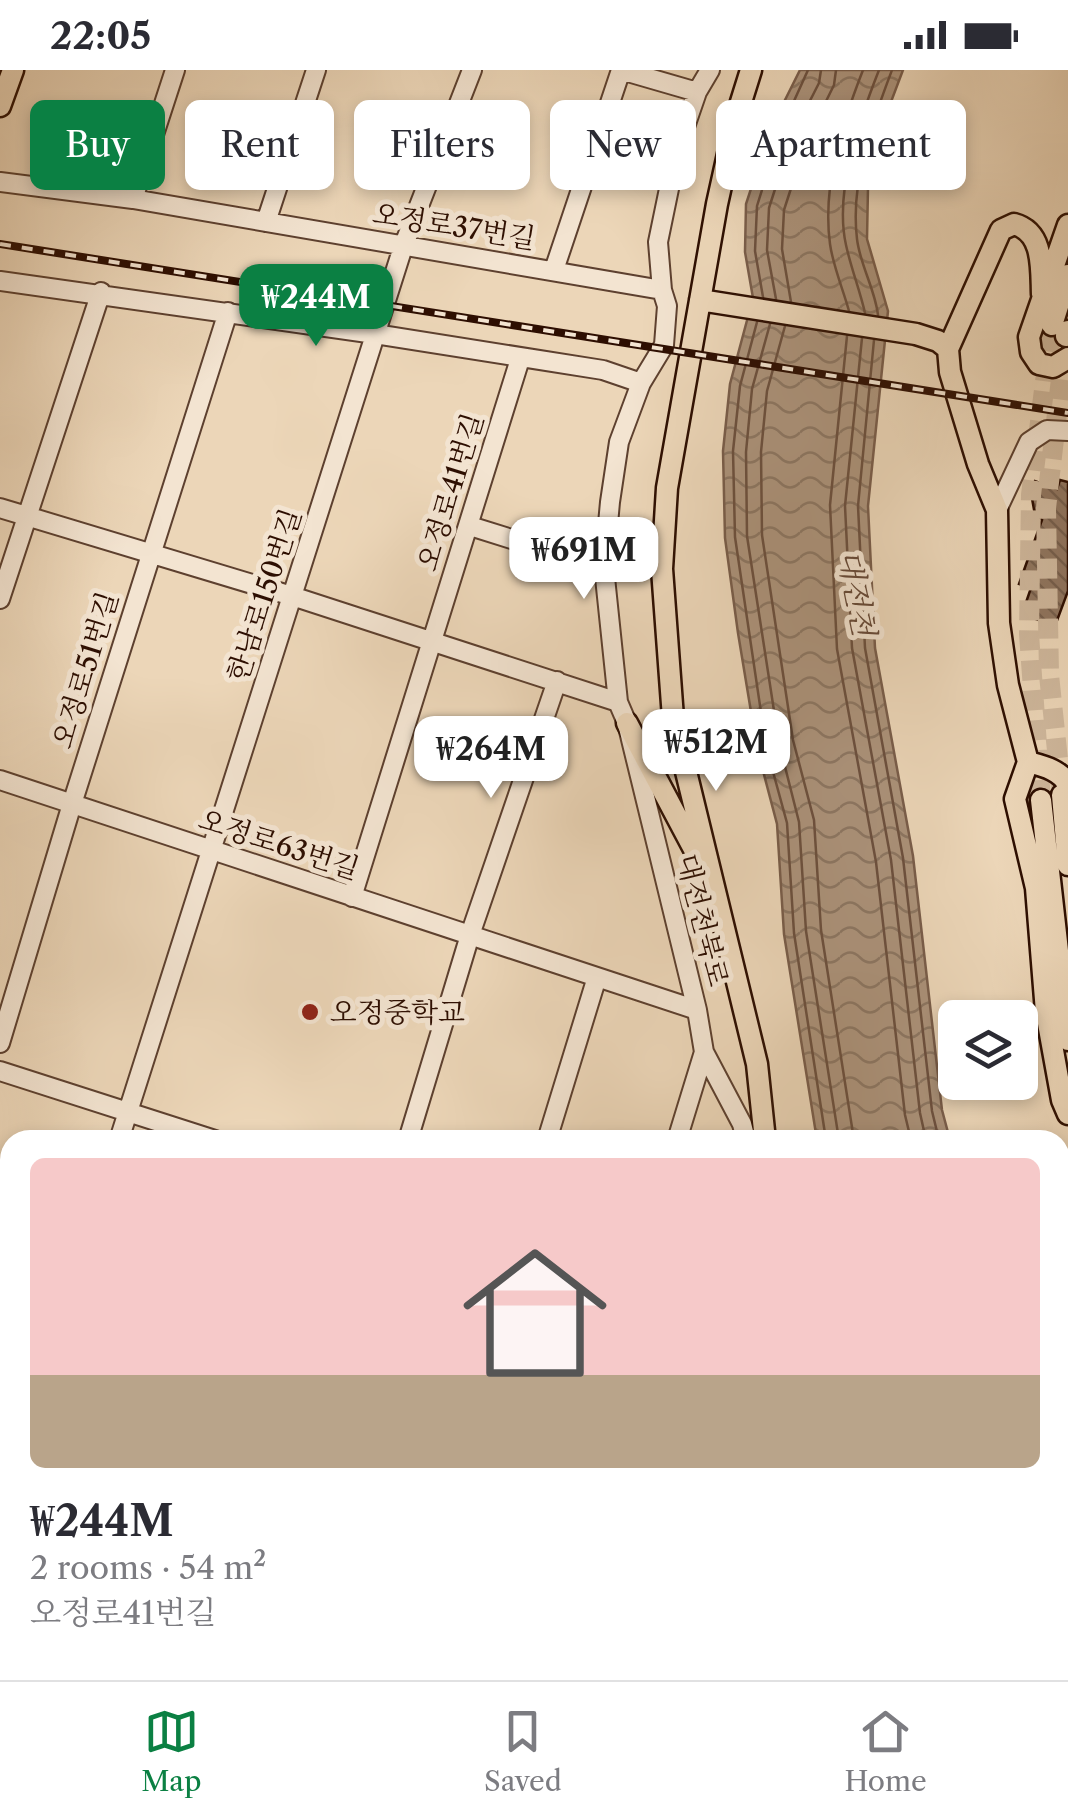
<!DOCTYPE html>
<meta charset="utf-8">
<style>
:root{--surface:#fff;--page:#f2f2f3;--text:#2b2b33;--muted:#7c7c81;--line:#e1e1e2;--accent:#0b8043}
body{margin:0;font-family:"Libre Caslon Text","Noto Serif KR",serif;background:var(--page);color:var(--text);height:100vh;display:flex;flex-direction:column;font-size:38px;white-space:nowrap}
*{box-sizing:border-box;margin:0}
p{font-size:32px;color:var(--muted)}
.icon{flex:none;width:55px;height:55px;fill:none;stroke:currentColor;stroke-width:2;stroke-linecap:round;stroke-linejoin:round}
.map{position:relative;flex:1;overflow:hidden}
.details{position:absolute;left:0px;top:1060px;width:1070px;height:550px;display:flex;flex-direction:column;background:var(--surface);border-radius:30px 30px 0 0;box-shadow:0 5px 15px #0003}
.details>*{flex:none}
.top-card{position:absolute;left:30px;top:30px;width:1010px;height:90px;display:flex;gap:20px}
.tools{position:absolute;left:938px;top:930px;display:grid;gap:20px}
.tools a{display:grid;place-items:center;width:100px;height:100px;border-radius:15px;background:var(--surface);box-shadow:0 5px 15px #0003;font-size:50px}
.price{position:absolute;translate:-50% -85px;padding:0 22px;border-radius:20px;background:#fff;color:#222;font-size:32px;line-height:65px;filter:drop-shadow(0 2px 5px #0008)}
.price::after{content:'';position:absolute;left:50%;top:60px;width:30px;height:22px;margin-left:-15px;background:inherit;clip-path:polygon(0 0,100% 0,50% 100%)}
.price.selected{background:var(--accent);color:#fff}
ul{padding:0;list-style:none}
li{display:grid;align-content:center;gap:20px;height:530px;padding:0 30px}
li span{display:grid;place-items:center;height:310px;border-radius:15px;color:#555}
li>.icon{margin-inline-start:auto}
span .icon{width:180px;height:180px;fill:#fffc;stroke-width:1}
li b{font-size:42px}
.tag{padding:0 35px;border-radius:15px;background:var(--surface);box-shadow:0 5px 15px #0003;font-size:35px;line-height:90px}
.tag.selected{background:var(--accent);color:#fff}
.status{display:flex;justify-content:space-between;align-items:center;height:70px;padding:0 50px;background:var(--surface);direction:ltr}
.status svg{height:28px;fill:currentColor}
.menu{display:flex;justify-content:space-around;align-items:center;height:140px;border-top:2px solid var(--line);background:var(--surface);font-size:28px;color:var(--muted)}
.menu a{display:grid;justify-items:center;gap:5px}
.menu .selected{color:var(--accent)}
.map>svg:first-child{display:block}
.grass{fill:#ccb499;stroke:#7c614d;stroke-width:2.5}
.water{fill:url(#water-waves);stroke:#795d4a;stroke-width:2.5}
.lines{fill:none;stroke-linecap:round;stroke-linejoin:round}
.shore{stroke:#6c503e;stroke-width:2.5}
.building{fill:url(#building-back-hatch);stroke:#2d0e01;stroke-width:2.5}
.major-tunnel{stroke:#cfb89d;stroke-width:20;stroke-dasharray:20 10;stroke-linecap:butt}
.minor-casing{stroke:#5d402f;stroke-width:22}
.major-casing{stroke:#2d0e01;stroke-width:25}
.minor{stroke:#f3e4d1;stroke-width:18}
.major{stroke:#ecd6b8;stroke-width:20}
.rail-casing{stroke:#2d0e01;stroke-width:8}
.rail{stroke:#f3e4d1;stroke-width:4;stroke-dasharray:11;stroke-linecap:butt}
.poi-dot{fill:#8f2418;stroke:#f3e4d1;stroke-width:4}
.labels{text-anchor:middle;stroke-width:10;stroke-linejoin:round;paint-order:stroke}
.street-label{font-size:28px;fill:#2d0e01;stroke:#f3e4d1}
.poi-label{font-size:28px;fill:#2d0e01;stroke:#f3e4d1;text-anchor:start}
.water-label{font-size:30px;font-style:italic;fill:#664937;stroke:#f3e4d1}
</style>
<div class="status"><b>22:05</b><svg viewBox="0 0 49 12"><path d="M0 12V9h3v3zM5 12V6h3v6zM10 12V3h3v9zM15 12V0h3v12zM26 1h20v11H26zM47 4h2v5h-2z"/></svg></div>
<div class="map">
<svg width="1068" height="1610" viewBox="0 0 1068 1610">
<defs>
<pattern id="water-waves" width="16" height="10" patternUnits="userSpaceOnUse" patternTransform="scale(2.5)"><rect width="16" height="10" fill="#ab927a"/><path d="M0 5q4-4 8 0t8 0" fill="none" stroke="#8c7662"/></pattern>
<pattern id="building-back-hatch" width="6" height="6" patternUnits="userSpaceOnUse" patternTransform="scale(2.5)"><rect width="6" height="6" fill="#907660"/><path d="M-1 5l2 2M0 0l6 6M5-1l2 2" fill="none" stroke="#765f4d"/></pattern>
</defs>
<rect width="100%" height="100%" fill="#ecd6b8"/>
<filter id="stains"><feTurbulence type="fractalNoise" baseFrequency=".002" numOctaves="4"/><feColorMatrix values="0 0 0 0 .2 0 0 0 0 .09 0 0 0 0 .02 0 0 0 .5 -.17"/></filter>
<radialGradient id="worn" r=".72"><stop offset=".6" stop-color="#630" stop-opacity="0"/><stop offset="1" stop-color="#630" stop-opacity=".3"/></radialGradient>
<path class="grass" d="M415,1600h324l-5,10h-342z"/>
<path class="water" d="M800,0h103l-20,53 -15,65 -1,51 21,72 -20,195 7,142 38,208 29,254 8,30h-133l-33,-206 -7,-110 -20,-76 -19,-115 -13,-95 -2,-87 7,-67 23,-86 -8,-46 1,-48 25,-76z
M910,1600h63l-3,10h-66z"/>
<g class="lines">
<path class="shore" d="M763,227l-8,-46 2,-45 23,-74 28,-62
M776,229l-9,-49 2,-42 23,-72 27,-53 2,-13
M791,232l-9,-53 2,-39 22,-68 28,-57 2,-15
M849,241c-6,-22 -16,-45 -19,-67 -8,-59 12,-120 33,-174
M865,243c-5,-22 -14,-45 -19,-68 -12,-54 13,-124 33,-175
M878,245c-3,-26 -18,-50 -21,-76 -7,-58 15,-116 35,-169
M757,252l-17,64 -7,65 2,86 31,209 21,77 7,110 32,207
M770,254l-18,65 -6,63 1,84 32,207 20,79 7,109 33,209
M785,256l-18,65 -6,61 1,83 31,205 21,80 7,110 33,210
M847,266l-17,169 7,144 39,213 29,253 6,25
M862,268l-17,168 7,142 39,212 29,253 6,27
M874,270l-16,166 7,142 38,210 29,253 7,29"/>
</g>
<path class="building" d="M1060,410l8,2v109l-13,35 -33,-12 9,-26 -12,-4 23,-64 -7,-5 -4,-22 4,-12 22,8z"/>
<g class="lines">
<path class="major-tunnel" d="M1061,718l-12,-113 -3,-167 20,-172
M1041,730l-12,-166 2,-139 21,-170"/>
<defs>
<path id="minor" d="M710,0l-13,22 -20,58 -19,92 4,48 5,16 -3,39 -23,38 -22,59 -9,60 -6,66 14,134 9,21 70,287 7,42 38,72 4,16
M0,112l133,17 529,91
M133,129l42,-129
M266,152l50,-152
M554,200l67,-200 76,22
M0,211l375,53 228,36 38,13
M0,438l292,88 326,106
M997,440l32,-68 18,-12 21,1
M470,456l134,42
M0,529l101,-307
M0,710l697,230
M352,827l168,-538
M0,973l72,-239 156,-492
M0,1001l215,69
M119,1070l284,-893 69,-177
M408,1070l62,-205 87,-254
M547,1070l50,-163
M677,1070l27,-88
M0,1183l10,11
M0,1304l10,3
M0,1445l10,-31
M0,1521l10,3
M228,1600l24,10"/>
<path id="major" d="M751,0l-15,48 -19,86 -50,284 -5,81 11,149 84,346 8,76
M0,36l13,-36
M1068,155l-39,112 2,15 8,12 14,3 15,-9
M700,230l216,34 22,7 10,8 2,23 28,92 19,46 2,113 9,62 20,77
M1052,255l16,-50
M1066,266l2,-5
M948,279l53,-119 13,-6c30,8 27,44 28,70
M627,653l69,130
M1068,715c-7,-15 -25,-19 -40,-23l-13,37 21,89 10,124 16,88 6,14
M1062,725l6,70
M1041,730l27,240
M1068,1353v21
M290,1610l27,-10"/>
</defs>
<use href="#minor" class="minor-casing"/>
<use href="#major" class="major-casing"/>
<use href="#minor" class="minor"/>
<use href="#major" class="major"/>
<defs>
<path id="rail" d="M0,174l1068,169"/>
</defs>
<use href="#rail" class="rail-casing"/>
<use href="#rail" class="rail"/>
</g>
<circle class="poi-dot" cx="310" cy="942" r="10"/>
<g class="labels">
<g class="street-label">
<text transform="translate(454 156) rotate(9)" y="10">오정로37번길</text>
<text transform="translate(450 422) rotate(-73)" y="10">오정로41번길</text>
<text transform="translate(264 525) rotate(-72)" y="10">한남로150번길</text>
<text transform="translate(85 600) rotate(-73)" y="10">오정로51번길</text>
<text transform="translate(279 774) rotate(18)" y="10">오정로63번길</text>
<text transform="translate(703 850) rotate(76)" y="10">대전천북로</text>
</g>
<g class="poi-label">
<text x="330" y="952">오정중학교</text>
</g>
<g class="water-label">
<text transform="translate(856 523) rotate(79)" y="10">대전천</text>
</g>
</g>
<rect width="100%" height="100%" filter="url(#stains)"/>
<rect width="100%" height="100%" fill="url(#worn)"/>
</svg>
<div class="tools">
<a><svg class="icon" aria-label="layers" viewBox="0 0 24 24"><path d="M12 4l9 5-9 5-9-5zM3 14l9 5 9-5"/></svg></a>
</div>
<b class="price selected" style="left:316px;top:279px">₩244M</b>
<b class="price" style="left:584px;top:532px">₩691M</b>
<b class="price" style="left:716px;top:724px">₩512M</b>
<b class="price" style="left:491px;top:731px">₩264M</b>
<div class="top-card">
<a class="tag selected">Buy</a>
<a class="tag">Rent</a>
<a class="tag">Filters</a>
<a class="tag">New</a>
<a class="tag">Apartment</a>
</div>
<section class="details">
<ul>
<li><span style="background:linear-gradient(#f6c9c9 70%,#b9a48a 0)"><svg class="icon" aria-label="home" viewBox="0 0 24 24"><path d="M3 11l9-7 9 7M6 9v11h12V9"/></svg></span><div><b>₩244M</b><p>2 rooms · 54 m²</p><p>오정로41번길</p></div></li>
</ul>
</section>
</div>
<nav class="menu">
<a class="selected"><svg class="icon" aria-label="map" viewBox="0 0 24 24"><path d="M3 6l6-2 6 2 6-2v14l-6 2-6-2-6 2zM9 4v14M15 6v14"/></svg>Map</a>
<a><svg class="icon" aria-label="saved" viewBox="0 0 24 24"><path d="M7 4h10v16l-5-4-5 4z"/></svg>Saved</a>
<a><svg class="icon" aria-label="home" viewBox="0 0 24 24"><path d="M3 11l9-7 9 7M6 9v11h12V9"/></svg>Home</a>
</nav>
